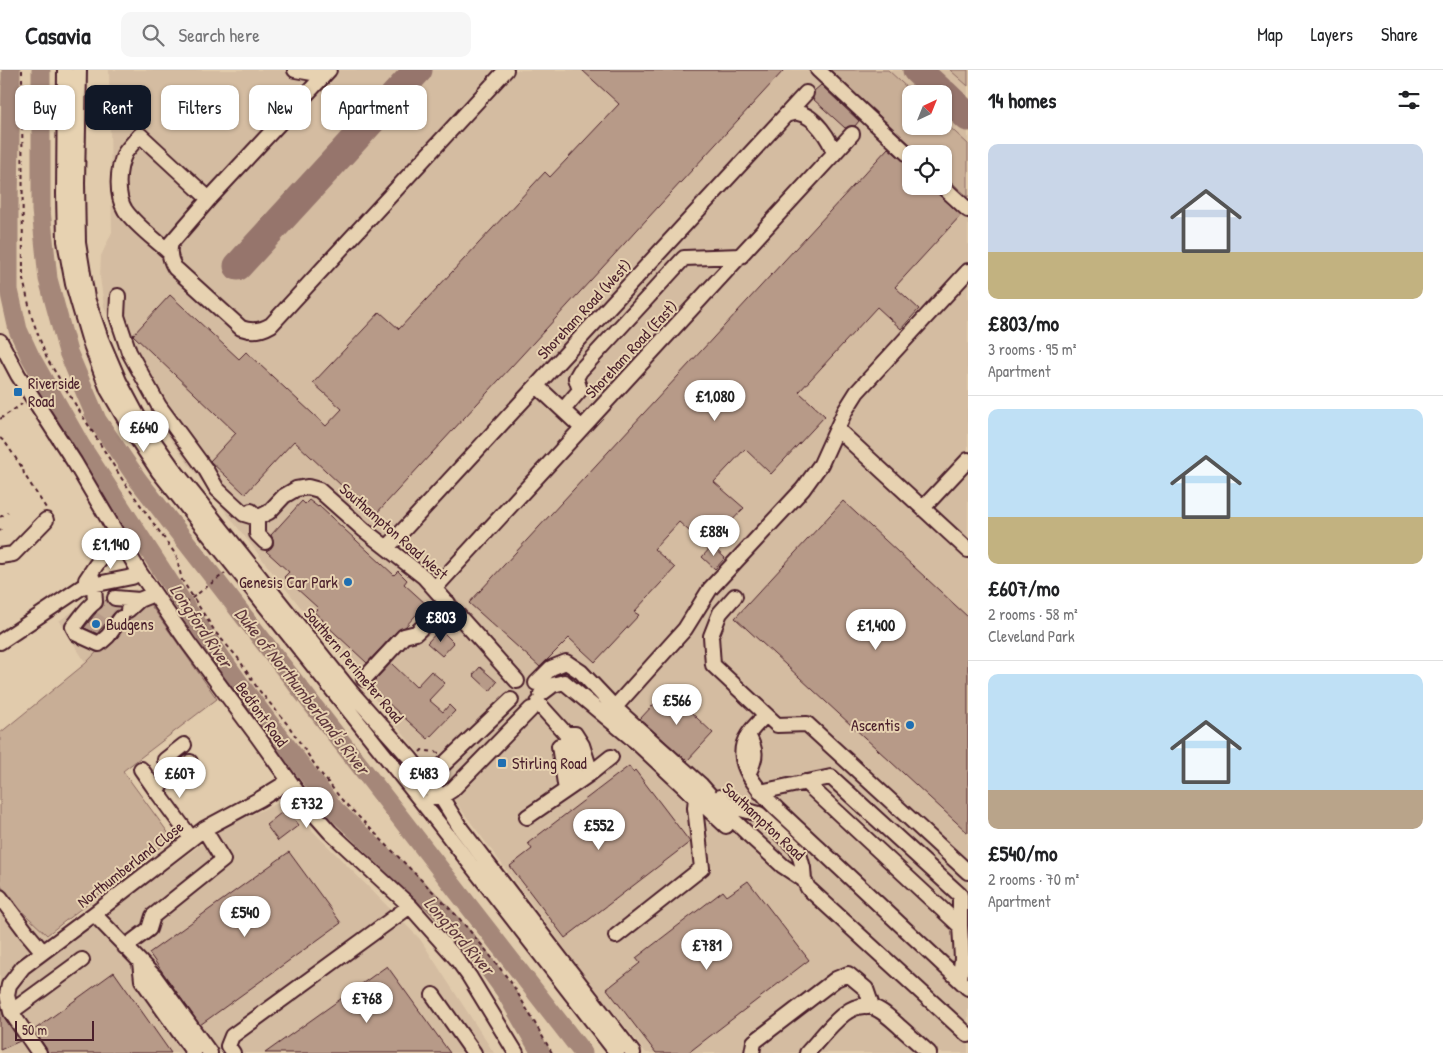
<!DOCTYPE html>
<meta charset="utf-8">
<style>
:root{--surface:#fff;--page:#f6f6f6;--text:#202124;--muted:#757577;--line:#e0e0e0;--accent:#111827}
body{margin:0;font-family:"Patrick Hand",sans-serif;background:var(--page);color:var(--text);height:100vh;display:flex;flex-direction:column;font-size:19px;white-space:nowrap}
*{box-sizing:border-box;margin:0}
p{font-size:16px;color:var(--muted)}
.icon{flex:none;width:28px;height:28px;fill:none;stroke:currentColor;stroke-width:2;stroke-linecap:round;stroke-linejoin:round}
.map{position:relative;flex:1;overflow:hidden}
.sheet{display:flex;flex-direction:column;background:var(--surface);width:475px}
.sheet>*{flex:none}
.guide{position:absolute;left:15px;top:15px;width:475px;height:45px;display:flex;gap:10px}
.needle{width:32px;rotate:43deg}
.tools{position:absolute;left:902px;top:15px;display:grid;gap:10px}
.tools a{display:grid;place-items:center;width:50px;height:50px;border-radius:10px;background:var(--surface);box-shadow:0 1px 4px #0004;font-size:25px}
.scale{position:absolute;left:15px;bottom:12px;width:79px;box-sizing:border-box;padding-left:5px;border:2px solid #4a1f2b;border-top:0;font-size:14px;line-height:18px;white-space:nowrap;color:#4a1f2b;-webkit-text-stroke:4px #e7d2b1;paint-order:stroke}
.price{position:absolute;translate:-50% -42px;padding:0 11px;border-radius:18px;background:#fff;color:#222;font-size:16px;line-height:32px;filter:drop-shadow(0 1px 2px #0008)}
.price::after{content:'';position:absolute;left:50%;top:30px;width:15px;height:11px;margin-left:-8px;background:inherit;clip-path:polygon(0 0,100% 0,50% 100%)}
.price.active{background:var(--accent);color:#fff}
ul{padding:0;list-style:none}
li{display:grid;align-content:center;gap:10px;height:265px;padding:0 20px}
li+li{border-top:1px solid var(--line)}
li span{display:grid;place-items:center;height:155px;border-radius:10px;color:#555}
li>.icon{margin-inline-start:auto}
span .icon{width:90px;height:90px;fill:#fffc;stroke-width:1}
li b{font-size:21px}
h2{display:flex;justify-content:space-between;align-items:center;height:60px;padding:0 20px;font-size:21px}
.chip{padding:0 18px;border-radius:10px;background:var(--surface);box-shadow:0 1px 4px #0004;font-size:18px;line-height:45px}
.chip.active{background:var(--accent);color:#fff}
header{display:flex;align-items:center;gap:30px;box-sizing:border-box;height:70px;padding:0 25px;background:var(--surface);border-bottom:1px solid var(--line)}
header strong{font-size:24px}
nav{display:flex;gap:28px;margin-inline-start:auto;font-size:18px}
.search{width:350px;height:45px;background:var(--page);display:flex;align-items:center;gap:12px;box-sizing:border-box;padding:0 18px;border-radius:10px;color:var(--muted);font-size:19px}
main{display:flex;flex:1;min-height:0}
.map>svg:first-child{display:block}
.built{fill:#d4bca1;fill-rule:evenodd}
.green{fill:#c8ae96;stroke:#896660}
.lines{fill:none;stroke-linecap:round;stroke-linejoin:round}
.river{stroke:#a58779;stroke-width:19}
.taxiway{stroke:#96756c;stroke-width:29}
.building{fill:#b79a88;stroke:#4a1f2b}
.minor-tunnel{stroke:#c3a992;stroke-width:14;stroke-dasharray:14 7;stroke-linecap:butt}
.minor-casing{stroke:#4a1f2b;stroke-width:18}
.path{stroke:#4a1f2b;stroke-width:2;stroke-dasharray:4 4;stroke-linecap:butt}
.minor{stroke:#e7d2b1;stroke-width:14}
.poi-dot{fill:#1f6fb2;stroke:#e7d2b1;stroke-width:2}
.labels{text-anchor:middle;stroke-width:4;stroke-linejoin:round;paint-order:stroke}
.street-label{font-size:16px;fill:#4a1f2b;stroke:#e7d2b1}
.poi-label{font-size:16px;fill:#4a1f2b;stroke:#e7d2b1;text-anchor:start}
.water-label{font-size:18px;font-style:italic;fill:#61393e;stroke:#e7d2b1}
</style>
<header>
<strong>Casavia</strong>
<div class="search"><svg class="icon" aria-label="search" viewBox="0 0 24 24"><circle cx="10" cy="10" r="6"/><path d="M15 15l6 6"/></svg>Search here</div>
<nav><a>Map</a><a>Layers</a><a>Share</a></nav>
</header>
<main>
<div class="map">
<svg width="968" height="983" viewBox="0 0 968 983">
<rect width="100%" height="100%" fill="#e1cbac"/>
<filter id="ink" filterUnits="userSpaceOnUse"><feTurbulence type="fractalNoise" baseFrequency=".02" numOctaves="2"/><feDisplacementMap in="SourceGraphic" scale="10" xChannelSelector="R" yChannelSelector="G"/><feConvolveMatrix kernelMatrix="1 2 1 2 8 2 1 2 1" color-interpolation-filters="sRGB"/></filter>
<g filter="url(#ink)">
<path class="built" d="M109,0h859v983h-322l-54,-68 -167,-224 -152,-188 -87,-112 -23,-32 -19,-30 -28,-60 -12,-33 -4,-29 1,-21 11,-24zM911,24h33v32h-33zM911,84h33v32h-33z
M136,519l11,11 -61,63 -27,-42 32,-22z
M283,731l137,138 74,114h-494v-169l12,18 35,33 11,15 168,-124z"/>
<path class="green" d="M830,0h58l26,24h-3v32h33v-4l24,22v53l-24,-22v-21h-23z
M950,0h18v16z
M147,530l70,99 -94,72 49,67 -125,97 -35,-33 -12,-18v-151l86,-70z"/>
<g class="lines">
<path class="river" d="M11,0l-2,135v85l9,40 12,26 51,90 108,166 53,75 93,123 102,97 38,43 30,41 36,62
M41,0v140l7,69 20,73 29,68 41,60 445,573"/>
<path class="taxiway" d="M917,0l26,24
M944,24l24,23
M238,196l180,-196"/>
</g>
<path class="building" d="M582,0h202l-410,446 -80,-75 -49,53 -35,-33 26,-28 -103,-98 37,-40 69,64 7,-7 80,74 16,-17 -29,-26 67,-71 19,17 146,-157 5,5 69,-73z
M821,15l38,36 -4,5h-5l-5,2 -32,-29 1,-8z
M888,78l23,19v19h21l4,6 25,23 -66,72 24,22 -18,20 -24,-22 -78,85 26,24 -54,58 -26,-25 -31,33 30,26 -37,39 -28,-25 -25,27 21,19 -41,44 5,3 -44,47 -26,-24 -29,29 -71,-64z
M309,430l9,7 1,-1 75,69 4,-4 9,9 -3,4 22,20 -21,23 -7,3 -31,33 -45,-42 1,-1 -9,-8 4,-4 -34,-31 5,-5 -23,-21 5,-3 2,-3v-6l-2,-4 31,-34 3,3z
M843,431l125,116v216l-233,-215z
M712,476l13,12 -10,11 -13,-12z
M107,529l3,6 10,2 -1,3 -5,3 -17,21 -13,-6z
M440,559l14,14 -12,13 -15,-13z
M391,593l25,24 15,-16 14,12 -16,17 14,12 6,-7 6,6 -27,28 -59,-53z
M480,597l17,15 -7,9 -17,-16z
M667,620l46,43 -26,28 -47,-42z
M629,696l4,6 2,-2 55,72 -125,96 -55,-72 22,-17 -4,-6z
M286,739l13,16 -21,16 -12,-16z
M289,782l52,71 -141,102 -51,-72z
M748,811l61,79 -121,93h-32l-49,-64 33,-26 -4,-5 87,-67 4,5z
M387,896l63,87h-185z
M114,902l57,81h-123l-2,-5 -12,-18z
M0,934l4,13 16,24 -20,9z"/>
<g class="lines">
<path class="minor-tunnel" d="M100,536l13,9 11,-9"/>
<defs>
<path id="minor" d="M65,0l-1,124 1,47 8,43 17,58 18,48 24,41 27,41 274,344 184,237
M79,0l-2,113 1,60 9,55 14,41 18,42 24,45 29,41 180,226 59,66 30,38 20,32 172,224
M295,0l29,5
M329,0l-120,129 -38,44c-3,9 -1,17 4,25l66,60c11,4 20,3 30,-3l235,-255
M818,0l93,87
M786,45c4,-1 8,-3 12,-2 16,2 33,27 36,41
M942,116l26,24
M170,183c-14,-13 -35,-28 -45,-43 -9,-15 -8,-41 0,-57 4,-6 10,-12 15,-18l69,64
M118,226l-1,20 12,36 30,54 47,64 11,19 27,25 13,4
M0,271l18,34 57,88 65,110 49,71 69,93 50,70 22,25 80,74 46,52 13,18 47,77
M537,316l45,42
M563,340l17,-20 -4,-12 4,-7 104,-113 57,-2
M837,359l131,121
M923,438l45,-48
M251,441l6,7v16l8,8
M257,448l12,-6 15,-16 12,-7 12,-2 11,3 45,40 60,47 93,104
M387,478l419,-455
M0,486l13,-2 33,-34
M91,503l3,12 1,17c-10,7 -14,16 -22,25l4,7 22,10 9,-8 13,-18
M86,510l10,-15 23,-28
M435,518l417,-454
M735,526l-15,17 -9,23 2,29 64,60 30,-1 161,148
M115,528l24,2
M128,540l11,-10 15,-6
M0,572l82,-55 50,-10 8,-4
M364,609l40,-43 12,-3 32,-30
M536,613l15,-15 15,-6 15,10 34,36 86,77 22,25 24,23 36,33 21,14 4,8 160,147
M541,624l12,-9 11,-3 70,58 92,86
M538,633l28,31 12,48
M766,645c-6,6 -13,12 -18,20 -18,27 12,57 30,75l190,178
M606,647l79,-88 25,-40 93,-100 18,-25 24,-53 12,-19 111,-121
M566,664h9l7,11 9,28
M748,665c8,15 9,21 1,37
M559,676l7,44
M190,692l-35,27 36,49
M141,699l14,20
M176,704l-11,-14 19,-15
M805,712l155,144 2,32 -2,22
M428,719l1,-7 14,-17 68,-65
M760,722l71,-15 129,118v31
M433,727h8l11,-7 79,-81
M720,727l10,9 29,8 39,36 5,18 1,12
M527,747l64,-44 20,-16
M0,827l27,36 16,19
M94,844l61,63 55,76
M616,866l86,-68 -7,-60 1,-12
M125,877l24,-18 4,-13 70,-56 -19,-31
M140,892l2,18 52,73
M433,925l41,58
M11,942l71,-52
M39,983l-28,-41 -4,-17 2,-10 14,-18 71,-53 110,-85 56,-30 29,-18
M233,983l-5,-7 4,-10 178,-130
M752,983l2,-11 82,-63 12,-5 18,15 6,17
M807,983c12,-13 23,-28 37,-39 23,-18 39,-3 56,13 10,9 19,17 29,26"/>
</defs>
<use href="#minor" class="minor-casing"/>
<path class="path" d="M22,0l1,209 9,39 15,41 75,120 54,76 6,25 34,53 22,25 20,31 30,36 31,46 23,29 116,117 27,32 28,36 39,68
M0,349l22,-15
M0,368l5,4 18,27 1,5 22,34
M0,447l8,-5
M0,460l1,1
M179,538l46,-35
M420,682l2,-2 17,3"/>
<use href="#minor" class="minor"/>
</g>
</g>
<g class="poi-dot">
<rect x="13" y="317" width="10" height="10" rx="2.5"/>
<circle cx="348" cy="512" r="5"/>
<circle cx="96" cy="554" r="5"/>
<circle cx="910" cy="655" r="5"/>
<rect x="497" y="688" width="10" height="10" rx="2.5"/>
</g>
<g class="labels">
<g class="street-label">
<text transform="translate(584 239) rotate(-47)" y="6">Shoreham Road (West)</text>
<text transform="translate(631 279) rotate(-47)" y="6">Shoreham Road (East)</text>
<text transform="translate(394 461) rotate(41)" y="6">Southampton Road West</text>
<text transform="translate(354 595) rotate(50)" y="6">Southern Perimeter Road</text>
<text transform="translate(262 644) rotate(54)" y="6">Bedfont Road</text>
<text transform="translate(764 751) rotate(43)" y="6">Southampton Road</text>
<text transform="translate(130 794) rotate(-38)" y="6">Northumberland Close</text>
</g>
<g class="poi-label">
<text x="28" y="319">Riverside<tspan x="28" dy="18">Road</tspan></text>
<text x="338" y="518" text-anchor="end">Genesis Car Park</text>
<text x="106" y="560">Budgens</text>
<text x="900" y="661" text-anchor="end">Ascentis</text>
<text x="512" y="699">Stirling Road</text>
</g>
<g class="water-label">
<text transform="translate(201 556) rotate(56)" y="6">Longford River</text>
<text transform="translate(302 621) rotate(52)" y="6">Duke of Northumberland's River</text>
<text transform="translate(459 866) rotate(49)" y="6">Longford River</text>
</g>
</g>
</svg>
<div class="tools">
<a><svg class="needle" viewBox="-14 -14 28 28"><path d="M0-13l5 13h-10z" fill="#e53935"/><path d="M0 13l5-13h-10z" fill="#757577"/></svg></a>
<a><svg class="icon" aria-label="locate" viewBox="0 0 24 24"><circle cx="12" cy="12" r="6"/><path d="M12 2v4M12 18v4M2 12h4M18 12h4"/></svg></a>
</div>
<div class="scale">50 m</div>
<b class="price" style="left:715px;top:352px">£1,080</b>
<b class="price" style="left:144px;top:383px">£640</b>
<b class="price" style="left:714px;top:487px">£884</b>
<b class="price" style="left:111px;top:500px">£1,140</b>
<b class="price active" style="left:441px;top:573px">£803</b>
<b class="price" style="left:876px;top:581px">£1,400</b>
<b class="price" style="left:677px;top:656px">£566</b>
<b class="price" style="left:180px;top:729px">£607</b>
<b class="price" style="left:424px;top:729px">£483</b>
<b class="price" style="left:307px;top:759px">£732</b>
<b class="price" style="left:599px;top:781px">£552</b>
<b class="price" style="left:245px;top:868px">£540</b>
<b class="price" style="left:707px;top:901px">£781</b>
<b class="price" style="left:367px;top:954px">£768</b>
<div class="guide">
<a class="chip">Buy</a>
<a class="chip active">Rent</a>
<a class="chip">Filters</a>
<a class="chip">New</a>
<a class="chip">Apartment</a>
</div>
</div>
<section class="sheet">
<h2>14 homes<svg class="icon" aria-label="filters" viewBox="0 0 24 24"><path d="M4 7h16M4 17h16"/><circle cx="9" cy="7" r="2"/><circle cx="15" cy="17" r="2"/></svg></h2>
<ul>
<li><span style="background:linear-gradient(#c9d6e8 70%,#c2b280 0)"><svg class="icon" aria-label="home" viewBox="0 0 24 24"><path d="M3 11l9-7 9 7M6 9v11h12V9"/></svg></span><div><b>£803/mo</b><p>3 rooms · 95 m²</p><p>Apartment</p></div></li>
<li><span style="background:linear-gradient(#bfe0f5 70%,#c2b280 0)"><svg class="icon" aria-label="home" viewBox="0 0 24 24"><path d="M3 11l9-7 9 7M6 9v11h12V9"/></svg></span><div><b>£607/mo</b><p>2 rooms · 58 m²</p><p>Cleveland Park</p></div></li>
<li><span style="background:linear-gradient(#bfe0f5 75%,#b9a48a 0)"><svg class="icon" aria-label="home" viewBox="0 0 24 24"><path d="M3 11l9-7 9 7M6 9v11h12V9"/></svg></span><div><b>£540/mo</b><p>2 rooms · 70 m²</p><p>Apartment</p></div></li>
</ul>
</section>
</main>
